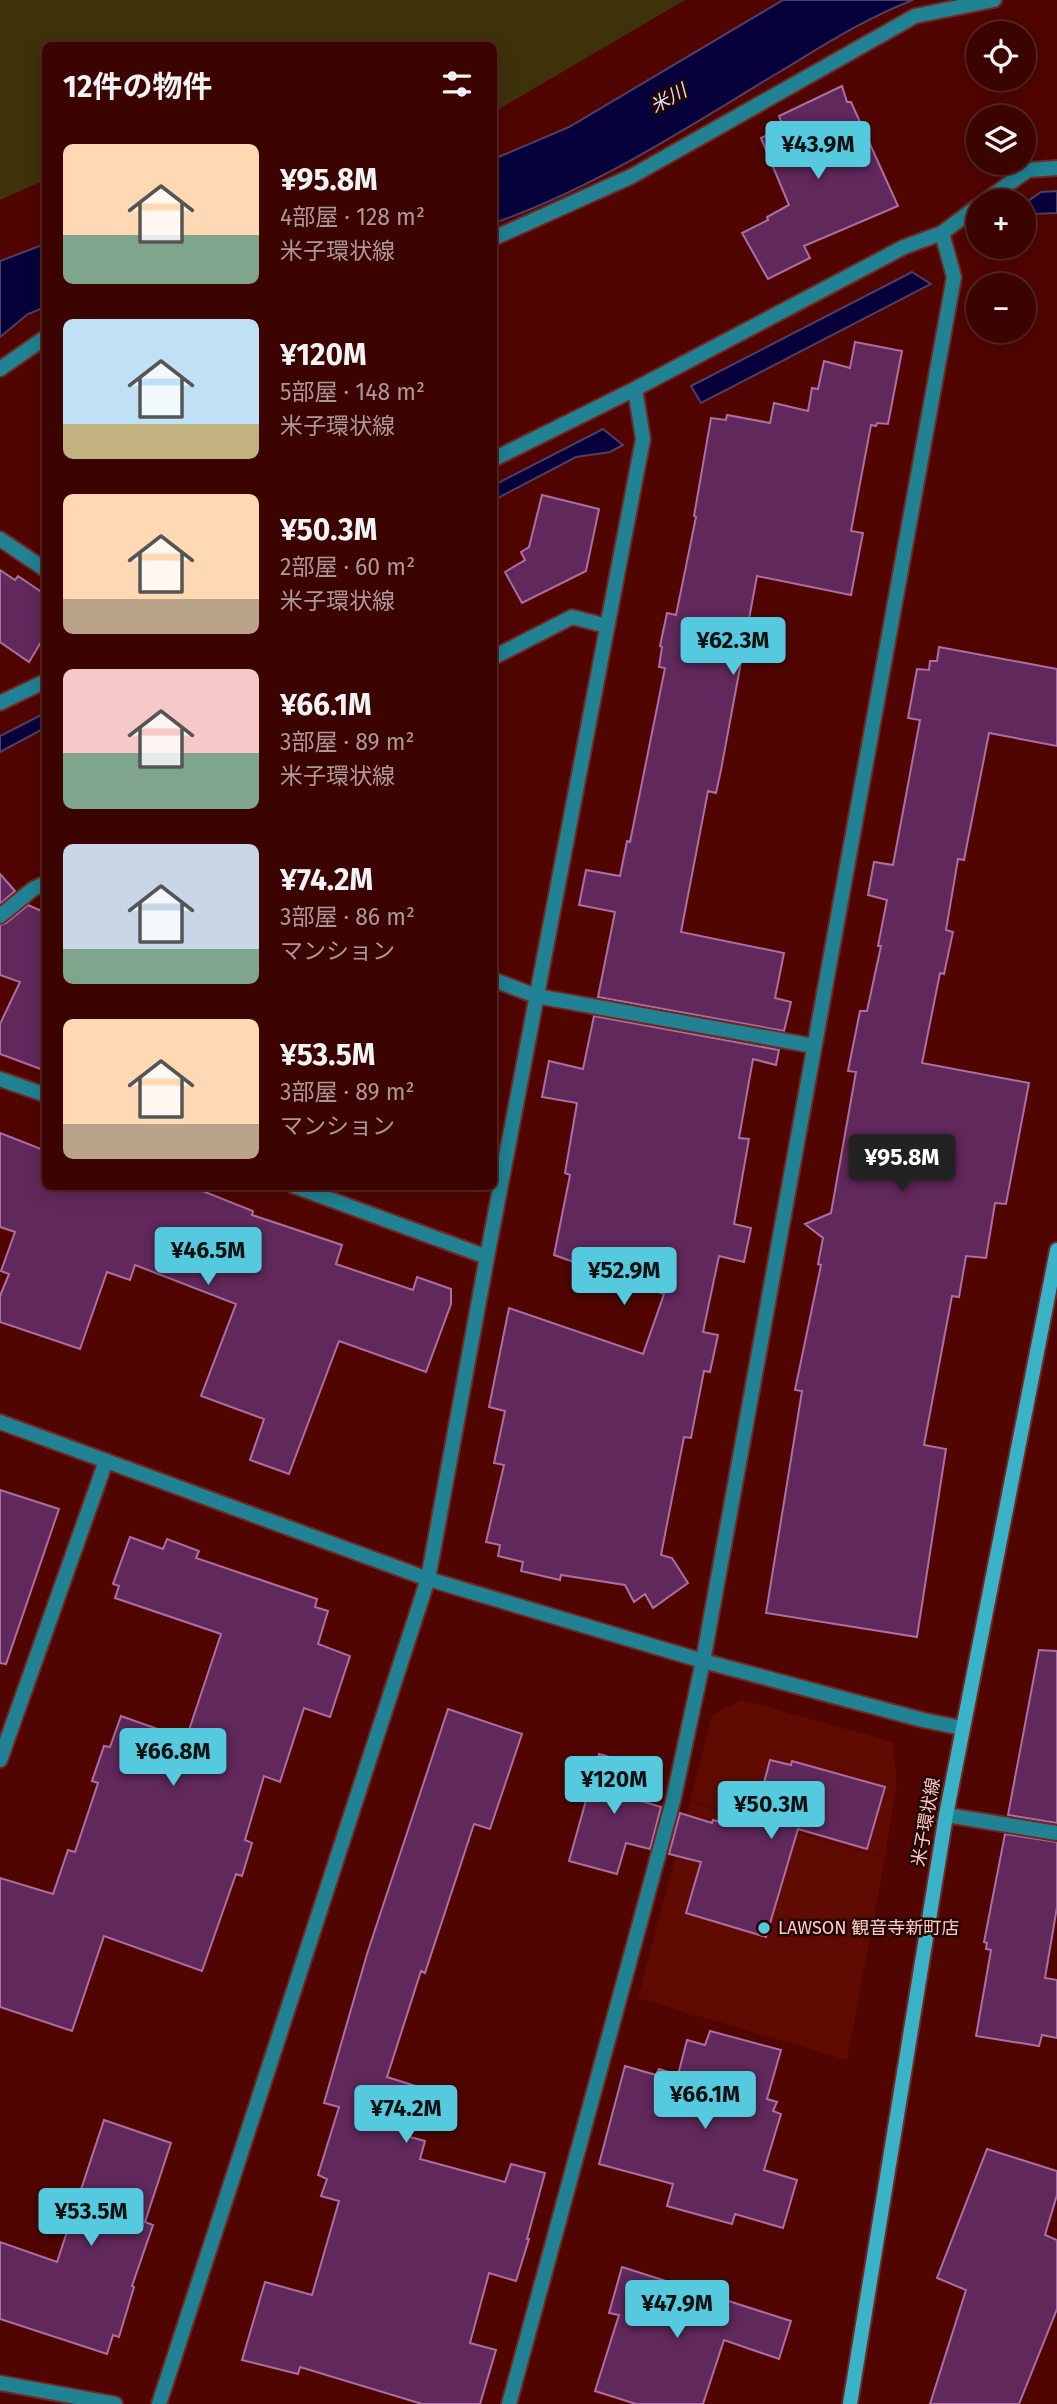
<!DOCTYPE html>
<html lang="ja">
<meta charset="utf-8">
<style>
:root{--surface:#3c0400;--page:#430e0a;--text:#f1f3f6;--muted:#ac9899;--line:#552522;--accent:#55cadf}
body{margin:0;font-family:"Fira Sans","Noto Sans JP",sans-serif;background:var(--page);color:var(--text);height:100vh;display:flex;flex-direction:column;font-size:26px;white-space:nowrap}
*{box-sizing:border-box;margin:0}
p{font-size:23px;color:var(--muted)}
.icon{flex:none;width:38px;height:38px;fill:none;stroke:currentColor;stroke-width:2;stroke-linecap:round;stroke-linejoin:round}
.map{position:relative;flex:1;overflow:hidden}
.drawer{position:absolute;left:42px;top:42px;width:455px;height:1148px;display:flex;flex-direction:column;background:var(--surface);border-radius:10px;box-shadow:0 4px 18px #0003,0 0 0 2px var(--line)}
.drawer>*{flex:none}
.buttons{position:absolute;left:966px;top:21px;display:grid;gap:14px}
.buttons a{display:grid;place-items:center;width:70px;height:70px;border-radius:50%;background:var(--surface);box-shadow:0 4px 18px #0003,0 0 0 2px var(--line);font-size:35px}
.price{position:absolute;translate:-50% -60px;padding:0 16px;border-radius:7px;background:var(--accent);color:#111;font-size:23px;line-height:46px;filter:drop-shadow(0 2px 4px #0008)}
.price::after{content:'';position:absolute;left:50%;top:42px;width:21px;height:16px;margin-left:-10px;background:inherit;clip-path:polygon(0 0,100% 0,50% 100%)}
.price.selected{background:#222;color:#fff}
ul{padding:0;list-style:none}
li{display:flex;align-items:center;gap:21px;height:175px;padding:0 21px}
li span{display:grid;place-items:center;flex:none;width:196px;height:140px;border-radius:10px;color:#555}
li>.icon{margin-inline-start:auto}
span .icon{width:84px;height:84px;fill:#fffc;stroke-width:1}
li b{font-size:30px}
h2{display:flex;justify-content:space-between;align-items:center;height:84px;padding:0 21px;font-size:30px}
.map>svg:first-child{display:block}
.built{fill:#5f0b01}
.green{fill:#3e320b}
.water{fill:#06003b;stroke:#503e64;stroke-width:2}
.building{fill:#61285b;stroke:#ac6ea4;stroke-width:2}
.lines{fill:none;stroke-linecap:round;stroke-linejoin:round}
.service-casing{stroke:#6f2923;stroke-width:18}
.minor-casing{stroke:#6f2923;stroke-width:18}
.tertiary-casing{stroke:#6f2923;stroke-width:18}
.secondary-casing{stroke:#6f2923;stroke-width:18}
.service{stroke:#208293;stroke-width:14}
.minor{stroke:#208293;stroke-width:14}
.tertiary{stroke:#208293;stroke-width:14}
.secondary{stroke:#3ab2c7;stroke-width:14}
.poi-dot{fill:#55cadf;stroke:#240503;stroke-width:2.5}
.labels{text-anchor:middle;stroke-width:5;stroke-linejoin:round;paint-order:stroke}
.street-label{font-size:18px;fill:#fbcdc3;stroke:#240503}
.poi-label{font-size:18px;fill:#fbcdc3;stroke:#240503;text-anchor:start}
.water-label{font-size:19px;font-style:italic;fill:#d7def6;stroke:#240503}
</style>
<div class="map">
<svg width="1057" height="2404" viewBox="0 0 1057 2404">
<rect width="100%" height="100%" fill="#500500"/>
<path class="built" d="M742,1700l151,42 4,43 -12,72 -195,-56 22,-86z
M690,1802l195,56 -38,202 -209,-62z"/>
<path class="green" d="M0,0h685l-191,112v-66h-448l-1,134 -45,20z"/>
<path class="water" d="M783,0h130c-47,18 -89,45 -132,71 -92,55 -185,117 -287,152v-64l75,-32z
M1057,191v22l-23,1 -10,-10 17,-12z
M45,244v63l-17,7 -28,23v-76z
M912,272l19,12 -230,119 -10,-17z
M603,429l20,16 -13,7 -34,5 -82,43v-15z
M45,713v15l-45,24v-16z"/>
<path class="building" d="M842,86l5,16h4l47,104 -94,40 6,12 -42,21 -26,-46 26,-13 -1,-3 22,-12 -28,-67 22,-11 -4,-11z
M855,342l47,9 -14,73 -11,-1 -1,3 -5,-1 -20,106 12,2 -12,62 -94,-19 -36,194 -5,23 -8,-2 -27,141 103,21 -9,45 16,4 -7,29 -186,-34 17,-85 -36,-7 7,-35 34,6 7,-35 3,1 35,-174 -6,-1 3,-20 -2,-1 7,-33 9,2 20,-98 -2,-1 17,-98 15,2 1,-5 43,8 4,-20 34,8 4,-23 6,1 6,-28 26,7z
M542,495l57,14 -13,62 -64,32 -17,-31 20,-12 -4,-8 8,-5z
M0,570l15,10 3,-4 28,19v39l-17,28 -29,-20z
M939,647l118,22v77l-68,-13 -25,127 -6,-1 -12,71 7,2 -9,42 -4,-1 -18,90 107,20 -23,121 -11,-1 -9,55 -20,-2 -7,41 -7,-1 -28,149 22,4 -29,188 -151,-24 36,-222 -7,-1 26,-125 -3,-1 5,-26 -18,-14 26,-11 25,-141 -8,-1 12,-60h7l14,-65h-3l9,-46 -19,-5 6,-33 19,3 27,-145 -12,-2 9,-49 12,1 1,-9h7z
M0,874l15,17 -15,13z
M28,905l18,8v158l-46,-17v-30l20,-42 -20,-7v-50l6,-2z
M594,1016l185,34 -3,15 -23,-6 -14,79 10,1 -15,85 17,4 -7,34 -25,-6 -16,76 15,3 -8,37 -6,-1 -13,67 -7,-1 -23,118 11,3 16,25 -35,25 -8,-14 -11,8 -9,-17 -64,-10 -1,5 -39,-9 2,-9 -25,-6 2,-11 -14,-3 18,-77 -10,-2 11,-52 -16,-4 20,-99 134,46 21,-60 -110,-39 16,-80 -5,-2 12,-70 -35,-6 7,-36 34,8z
M0,1133l46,18v35h144l63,25 -1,4 90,30 -6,19 77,26 4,-13 34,12v15l-25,68 -87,-31 -50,133 -39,-14 14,-41 -63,-23 35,-92 -101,-39 -5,15 -23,-8 -27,77 -80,-27v-26l9,-22 -8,-3 14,-39 -15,-5z
M0,1490l59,19 -53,155 -6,-1z
M130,1537l33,12 4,-10 32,12 -3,7 121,41 -2,8 13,4 -10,33 32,12 -20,61 -26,-9 -24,74 -16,-6 -19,64 7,3 -10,33 -6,-2 -34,97 -98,-35 -32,95 -72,-24v-129l53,16 15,-44 7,2 23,-69 -6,-2 12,-35 6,1 11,-31 65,23 35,-105 -106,-36 4,-12 -6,-2z
M1039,1650l18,1v172l-49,-8z
M448,1709l74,25 -32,95 -16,-5 -49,149 -4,-2 -34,106 38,12 -15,48 15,4 -5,18 85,23 6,-18 34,9 -18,66h2l-13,42 -27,-8 -19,70 26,7 -16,54h-58l-122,-37 -2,7 -56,-14 23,-78 47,13 27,-94 -18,-5 6,-17 -9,-4 21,-68 -15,-4 43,-149z
M599,1754l48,14 -9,32 23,7 -11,42 -24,-6 -9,31 -48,-13z
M770,1760l21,5 1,-4 93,26 -18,62 -69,-20 -32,108 -80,-24 15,-51 -32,-8 11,-41 32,10 1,-3 18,5 3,-7 19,6z
M1005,1834l52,8v65l-12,71 12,2v58l-15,-3 -3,11 -63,-10 15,-86 -5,-1 1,-6 -3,-1z
M710,2031l71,19 -14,49 10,3 -4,9 8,3 -17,56 33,10 -14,48 -48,-14 -3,10 -65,-18 6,-22 -74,-20 26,-98 31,9 3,-6 19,6 9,-35 18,5z
M104,2120l67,23 -26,79 8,3 -21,61 2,1 -15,50 -6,-2 -6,19 -107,-35v-77l57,20z
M987,2149l70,22v24l-12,40 12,5v69l-38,95h-89l36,-114 -29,-12z
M622,2267l169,54 -12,38 -55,-19 -21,64h-67l-41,-13 24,-76 -10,-2z"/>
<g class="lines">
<defs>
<path id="service" d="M536,996l278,50
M946,1815l111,18"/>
<path id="minor" d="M985,201l43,-31 29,-2
M942,233l36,-27
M494,238l138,-62 283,-160 79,-16
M0,369l46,-32
M635,389l8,50 -156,818 -59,322 275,82 220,59 39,8
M494,459l141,-70 269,-142 38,-14 12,44 -251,1384 -30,140 -164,603
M0,539l46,31
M494,657l78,-40 35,9
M0,703l46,-22
M0,916l33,-27 13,-6
M494,980l42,16
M0,1079l46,16
M294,1186l193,71
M0,1760l106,-299
M0,2383l115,21"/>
<path id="tertiary" d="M0,1422l428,157 -269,825"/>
<path id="secondary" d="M850,2404l96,-589 111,-565"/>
</defs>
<use href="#service" class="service-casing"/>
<use href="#minor" class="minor-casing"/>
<use href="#tertiary" class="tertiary-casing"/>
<use href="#secondary" class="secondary-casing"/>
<use href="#service" class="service"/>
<use href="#minor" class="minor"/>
<use href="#tertiary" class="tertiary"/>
<use href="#secondary" class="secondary"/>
</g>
<circle class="poi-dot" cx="764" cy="1928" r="7"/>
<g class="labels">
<g class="street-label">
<text transform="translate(926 1822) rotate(-80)" y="6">米子環状線</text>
</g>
<g class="poi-label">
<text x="778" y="1934">LAWSON 観音寺新町店</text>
</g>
<g class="water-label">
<text transform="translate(668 98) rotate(-29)" y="7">米川</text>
</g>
</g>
</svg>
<div class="buttons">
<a><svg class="icon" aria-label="locate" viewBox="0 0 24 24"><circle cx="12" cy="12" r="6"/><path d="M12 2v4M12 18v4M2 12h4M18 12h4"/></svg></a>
<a><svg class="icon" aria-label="layers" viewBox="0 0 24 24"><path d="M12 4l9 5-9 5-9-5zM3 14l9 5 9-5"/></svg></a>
<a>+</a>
<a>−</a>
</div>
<b class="price" style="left:818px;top:181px">¥43.9M</b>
<b class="price" style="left:733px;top:677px">¥62.3M</b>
<b class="price selected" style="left:902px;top:1194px">¥95.8M</b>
<b class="price" style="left:208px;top:1287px">¥46.5M</b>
<b class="price" style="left:624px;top:1307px">¥52.9M</b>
<b class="price" style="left:173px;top:1788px">¥66.8M</b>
<b class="price" style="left:614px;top:1816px">¥120M</b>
<b class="price" style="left:771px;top:1841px">¥50.3M</b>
<b class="price" style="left:705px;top:2131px">¥66.1M</b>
<b class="price" style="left:406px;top:2145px">¥74.2M</b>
<b class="price" style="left:91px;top:2248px">¥53.5M</b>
<b class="price" style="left:677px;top:2340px">¥47.9M</b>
<section class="drawer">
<h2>12件の物件<svg class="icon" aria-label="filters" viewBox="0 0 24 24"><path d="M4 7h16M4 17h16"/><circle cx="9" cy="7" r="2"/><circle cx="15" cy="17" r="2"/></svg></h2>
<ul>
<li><span style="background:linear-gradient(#ffd9b3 65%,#7fa58c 0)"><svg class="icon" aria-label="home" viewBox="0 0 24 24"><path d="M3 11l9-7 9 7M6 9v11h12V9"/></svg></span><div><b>¥95.8M</b><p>4部屋 · 128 m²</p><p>米子環状線</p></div></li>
<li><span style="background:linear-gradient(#bfe0f5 75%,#c2b280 0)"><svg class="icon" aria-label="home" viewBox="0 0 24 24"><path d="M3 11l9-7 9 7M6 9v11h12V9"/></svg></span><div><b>¥120M</b><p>5部屋 · 148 m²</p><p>米子環状線</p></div></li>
<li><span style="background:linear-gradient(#ffd9b3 75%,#b9a48a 0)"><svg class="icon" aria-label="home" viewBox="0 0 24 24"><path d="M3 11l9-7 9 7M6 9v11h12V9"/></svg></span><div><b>¥50.3M</b><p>2部屋 · 60 m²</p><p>米子環状線</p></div></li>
<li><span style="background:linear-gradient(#f6c9c9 60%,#7fa58c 0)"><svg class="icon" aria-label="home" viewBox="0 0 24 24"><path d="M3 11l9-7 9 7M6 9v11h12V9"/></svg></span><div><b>¥66.1M</b><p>3部屋 · 89 m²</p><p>米子環状線</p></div></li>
<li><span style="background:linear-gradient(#c9d6e8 75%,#7fa58c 0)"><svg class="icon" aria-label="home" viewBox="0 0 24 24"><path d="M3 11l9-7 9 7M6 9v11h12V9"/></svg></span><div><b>¥74.2M</b><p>3部屋 · 86 m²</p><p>マンション</p></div></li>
<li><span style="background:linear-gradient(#ffd9b3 75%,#b9a48a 0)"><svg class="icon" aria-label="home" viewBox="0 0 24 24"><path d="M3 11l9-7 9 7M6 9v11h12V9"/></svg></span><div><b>¥53.5M</b><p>3部屋 · 89 m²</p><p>マンション</p></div></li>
</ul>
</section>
</div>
